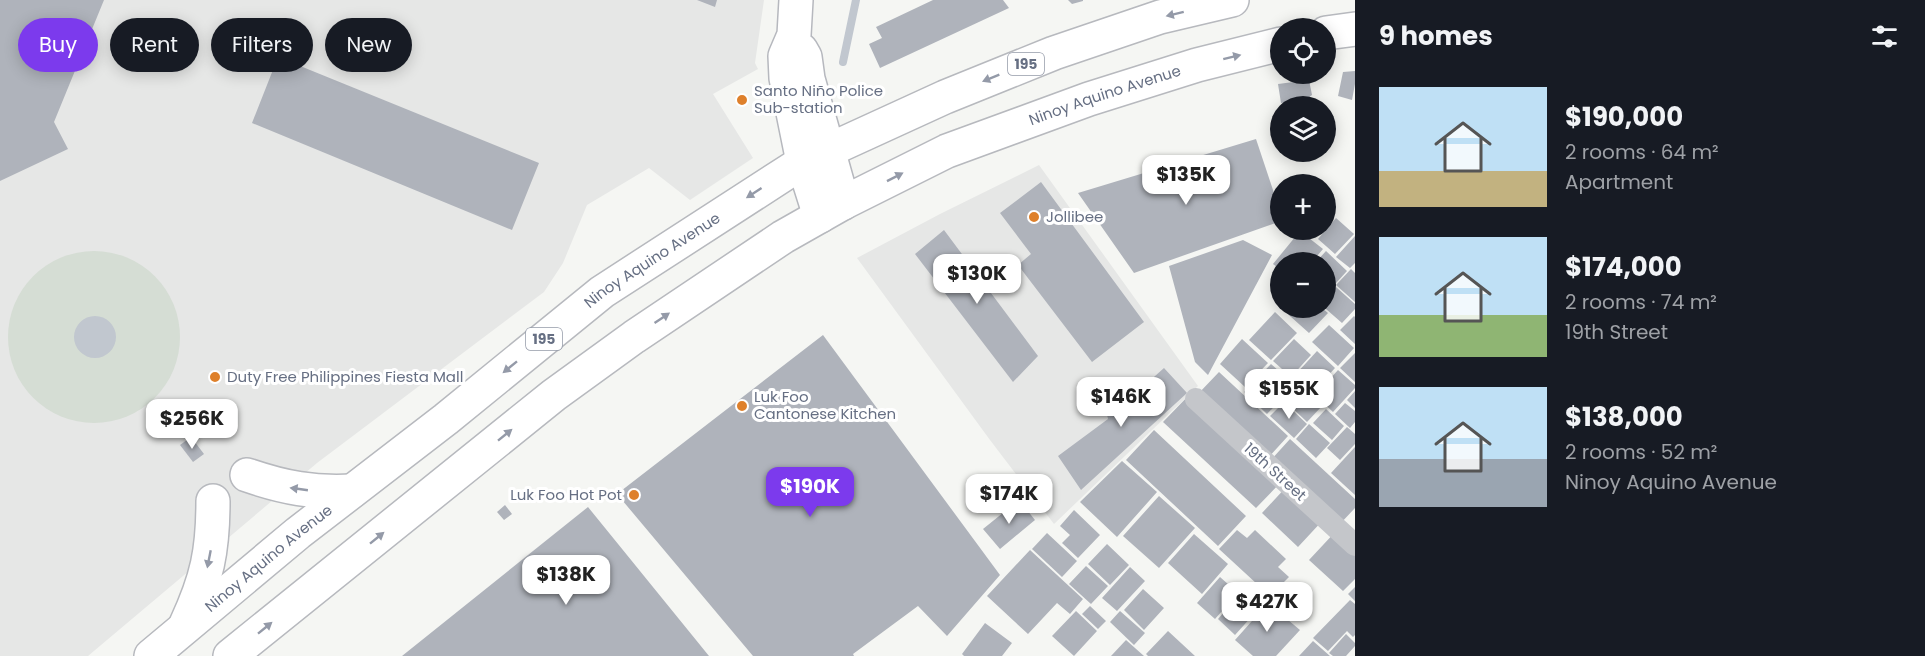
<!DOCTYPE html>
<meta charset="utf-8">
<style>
:root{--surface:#171b24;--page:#242831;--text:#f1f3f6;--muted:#9ea1a6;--accent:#7c3aed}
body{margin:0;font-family:Poppins,sans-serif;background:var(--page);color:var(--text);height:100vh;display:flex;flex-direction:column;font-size:22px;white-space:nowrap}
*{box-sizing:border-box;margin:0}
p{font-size:20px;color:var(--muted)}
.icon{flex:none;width:33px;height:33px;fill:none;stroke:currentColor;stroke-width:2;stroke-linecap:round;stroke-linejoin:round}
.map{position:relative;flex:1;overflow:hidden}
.side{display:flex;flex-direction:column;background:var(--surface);width:570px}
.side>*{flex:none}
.guide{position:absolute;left:18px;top:18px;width:570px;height:54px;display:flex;gap:12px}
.tools{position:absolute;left:1270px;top:18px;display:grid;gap:12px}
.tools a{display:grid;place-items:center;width:66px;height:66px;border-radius:50%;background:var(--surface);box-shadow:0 3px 15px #0003;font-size:30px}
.price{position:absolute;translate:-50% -51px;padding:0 14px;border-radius:12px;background:#fff;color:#222;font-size:20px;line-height:39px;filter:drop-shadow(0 2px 3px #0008)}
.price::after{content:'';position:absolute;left:50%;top:36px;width:18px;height:14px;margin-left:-9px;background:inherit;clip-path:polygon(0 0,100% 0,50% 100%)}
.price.active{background:var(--accent);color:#fff}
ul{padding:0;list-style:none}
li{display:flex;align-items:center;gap:18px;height:150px;padding:0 24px}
li span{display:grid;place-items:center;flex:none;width:168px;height:120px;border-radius:0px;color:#555}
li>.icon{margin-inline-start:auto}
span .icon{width:72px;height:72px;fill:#fffc;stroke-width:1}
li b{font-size:26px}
h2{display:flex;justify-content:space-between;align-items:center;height:72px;padding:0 24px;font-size:26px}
.chip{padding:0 21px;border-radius:27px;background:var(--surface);box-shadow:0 3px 15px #0003;font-size:21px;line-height:54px}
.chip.active{background:var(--accent);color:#fff}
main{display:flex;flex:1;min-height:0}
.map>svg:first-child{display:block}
.built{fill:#e6e7e6}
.green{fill:#d5ddd4}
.water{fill:#c1c7cf}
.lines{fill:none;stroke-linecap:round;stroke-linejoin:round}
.stream{stroke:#c1c7cf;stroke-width:8}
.building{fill:#afb3bb}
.secondary-casing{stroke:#b6b8be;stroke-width:36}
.primary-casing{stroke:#b7b9be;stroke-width:36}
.street{stroke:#c4c6ca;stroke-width:22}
.secondary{stroke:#fff;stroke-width:33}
.primary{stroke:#fff;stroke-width:33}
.oneway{fill:#949aa8}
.poi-dot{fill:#de802b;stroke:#fff;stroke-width:2}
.labels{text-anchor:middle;stroke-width:6;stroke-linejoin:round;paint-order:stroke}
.shield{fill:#fff;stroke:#949aa8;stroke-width:1.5}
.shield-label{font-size:14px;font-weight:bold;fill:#666f83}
.poi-label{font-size:15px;fill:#666f83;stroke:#fff;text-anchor:start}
.street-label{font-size:15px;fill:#666f83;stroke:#fff}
</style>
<main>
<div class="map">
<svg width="1355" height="656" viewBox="0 0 1355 656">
<rect width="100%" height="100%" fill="#f5f6f3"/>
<path class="built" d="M0,0h764l-9,63 3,6 -45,25 40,64 -63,42 -41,-32 -62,37 -24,58 -19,29 -227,171 -229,193h-88z
M1039,165l159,221 -144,138 -64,-84 -133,-182 83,-44z"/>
<path class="green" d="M8 337a86 86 0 1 1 172 0a86 86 0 1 1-172 0Z"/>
<path class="water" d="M74 337a21 21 0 1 1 42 0a21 21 0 1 1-42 0Z"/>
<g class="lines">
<path class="stream" d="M843,62l13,-62"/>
</g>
<path class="building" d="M0,0h104l-50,122 14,27 -68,32z
M697,0h20l-2,7z
M933,0h70l6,8 -129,60 -11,-24 13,-6 -6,-11z
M1068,0h15v1l-11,3z
M278,57l261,106 -27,67 -260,-107z
M1355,71v13l-3,16 -14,-4 5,-24z
M1309,80l3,15 -7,5 -24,3 -3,-19z
M1283,104h22v2h-22z
M1256,139l25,75v7l-147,52 -56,-80z
M1041,182l103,140 -52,40 -74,-97 13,-11 -31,-41z
M1336,218l18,16 -19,20 -17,-15z
M944,230l94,126 -25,26 -98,-128z
M1300,231l23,18 -11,13h-31v8l-8,-6z
M1355,236v27l-5,5 -14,-11z
M1243,240l29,15 -64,120 -13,-13 -26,-96z
M1326,251l21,20 -21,23v-32h-10z
M1351,269l4,4v29l-19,-17z
M1336,287l19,17v5l-13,14 -16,-14v-11z
M1281,308h41l6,5 -19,20z
M1275,312l22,21 -26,27 -22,-20z
M1354,316l1,1v27l-15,-14z
M1329,325l25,23 -16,18 -26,-24z
M823,335l177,240 -53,61 -29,-30 -65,48 1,2h-101l-136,-162z
M1242,339l26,24 -23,24 -25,-23z
M1294,339l17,16 -20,22 -18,-16z
M1317,351l18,17 -22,24 -18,-17z
M1355,353v29l-15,-14z
M1271,364l24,21 -28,29 -23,-22z
M1164,368l23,25 -106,97 -23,-34 50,-37 -2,-9 17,-12 13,-5z
M1338,370l17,15v3l-22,24 -18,-17z
M1219,372l69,64 -20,22 -70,-64z
M1299,384l23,22 -15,16 -23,-22z
M1355,391v17l-8,-8z
M1190,394l92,87 -26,27 -93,-86z
M1284,402l23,22 -13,14 -24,-22z
M1345,403l10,8v11l-5,6 -15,-14z
M1326,409l18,17 -12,14 -19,-17z
M1309,424l21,19 -14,15 -20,-19z
M1347,427l8,7v10l-15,16 -13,-12z
M1154,430l92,86 -28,30 -92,-86z
M191,437l13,17 -11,8 -13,-17z
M1290,439l65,60v9l-16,17 -69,-64z
M1355,447v48l-24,-22z
M1122,461l35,31 -40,45 -37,-35z
M1288,485l36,34 -26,28 -36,-34z
M1159,496l36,32 -36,40 -36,-32z
M1019,500l16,20 -35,29 -17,-20z
M505,505l7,9 -8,6 -7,-8z
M588,507l121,149h-307z
M1074,510l26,25 -22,23 -16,-15 8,-8 -10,-9z
M1237,530l10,8 8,-8 31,29 -8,8 11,10 -19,19 -51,-47z
M1337,530l18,17v32l-12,12 -34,-31z
M1047,533l30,28 -15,16 -30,-28z
M1194,534l34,30 -26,30 -34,-31z
M1107,544l22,21 -19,20 -22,-21z
M1030,550l53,49 -13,15 -13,-11 -29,31 -41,-38z
M1086,566l22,20 -17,18 -22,-20z
M1130,567l15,14 -28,30 -15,-13z
M1220,577l18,16 -23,26 -18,-16z
M1355,587v14l-7,-7z
M1143,589l21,19 -20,22 -20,-20z
M1244,589l18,16 -27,30 -17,-16z
M1350,600l5,4v31l-2,2 -6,-6 -19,20 -15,-13z
M1268,603l32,27 -24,26h-23l-18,-16z
M1090,606l16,15 -8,8 -16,-15z
M1076,611l21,20 -23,25 -22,-20z
M1120,611l25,22 -11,12 -24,-23z
M985,623l27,20 -10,13h-38l-2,-2z
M1168,631l27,25h-47l-2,-2z
M1346,634l9,9v3l-9,10h-13l-4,-3z
M1126,640l18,16h-33z
M1313,641l17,15h-31z"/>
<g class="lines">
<defs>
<path id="secondary" d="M796,0l-2,35 -9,21 1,22 17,84 17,54
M801,50l4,7 3,22 35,124"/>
<g id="primary">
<path d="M1326,33l29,-4"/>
<path d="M247,475c38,13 66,18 105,16"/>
<path d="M186,624c21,-45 27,-73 27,-123"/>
<path id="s1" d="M151,656l147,-123 148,-114 156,-127 201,-130 142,-65 109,-44 106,-36 72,-17"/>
<path id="s2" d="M230,656l324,-261 80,-58 149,-100 60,-34 104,-52 142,-52 108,-34 84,-21"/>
</g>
</defs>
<use href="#secondary" class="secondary-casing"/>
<use href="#primary" class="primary-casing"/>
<path class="street" d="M1196,399l159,146"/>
<use href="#secondary" class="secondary"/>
<use href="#primary" class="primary"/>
</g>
<defs><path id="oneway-solid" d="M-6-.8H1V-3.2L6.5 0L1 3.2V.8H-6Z" transform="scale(1.5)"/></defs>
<g class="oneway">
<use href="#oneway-solid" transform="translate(1175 14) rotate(166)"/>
<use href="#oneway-solid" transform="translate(1232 57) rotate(-14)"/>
<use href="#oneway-solid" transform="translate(991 78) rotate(158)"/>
<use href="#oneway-solid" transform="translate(895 177) rotate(-27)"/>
<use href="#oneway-solid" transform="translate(754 193) rotate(147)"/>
<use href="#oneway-solid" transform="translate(662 318) rotate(-34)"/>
<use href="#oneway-solid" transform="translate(510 367) rotate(141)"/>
<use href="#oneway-solid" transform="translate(505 435) rotate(-39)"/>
<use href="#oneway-solid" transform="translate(299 489) rotate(-172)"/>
<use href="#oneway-solid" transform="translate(377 538) rotate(-39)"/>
<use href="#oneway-solid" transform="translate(209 559) rotate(101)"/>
<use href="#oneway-solid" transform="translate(265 628) rotate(-39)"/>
</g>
<g class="poi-dot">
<circle cx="742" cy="100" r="6"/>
<circle cx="1034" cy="217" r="6"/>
<circle cx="215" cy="377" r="6"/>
<circle cx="742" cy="406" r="6"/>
<circle cx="634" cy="495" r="6"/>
</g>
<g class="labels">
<g class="shield">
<rect x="1008" y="53" width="36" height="22" rx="4.5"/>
<rect x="526" y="328" width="36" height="22" rx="4.5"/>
</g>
<g class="shield-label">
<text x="1026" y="69">195</text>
<text x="544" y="344">195</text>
</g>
<g class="poi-label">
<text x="754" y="96">Santo Niño Police<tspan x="754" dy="17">Sub-station</tspan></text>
<text x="1046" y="222">Jollibee</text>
<text x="227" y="382">Duty Free Philippines Fiesta Mall</text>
<text x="754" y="402">Luk Foo<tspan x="754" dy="17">Cantonese Kitchen</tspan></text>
<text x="622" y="500" text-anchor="end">Luk Foo Hot Pot</text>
</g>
<g class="street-label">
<text dy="5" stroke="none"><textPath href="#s2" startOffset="1047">Ninoy Aquino Avenue</textPath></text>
<text dy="5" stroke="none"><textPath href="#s1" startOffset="639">Ninoy Aquino Avenue</textPath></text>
<text transform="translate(1275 472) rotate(42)" y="5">19th Street</text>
<text dy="5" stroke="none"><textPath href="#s1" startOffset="153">Ninoy Aquino Avenue</textPath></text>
</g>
</g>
</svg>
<div class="tools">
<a><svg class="icon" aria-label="locate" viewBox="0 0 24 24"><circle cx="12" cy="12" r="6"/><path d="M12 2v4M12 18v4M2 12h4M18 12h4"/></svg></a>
<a><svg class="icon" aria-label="layers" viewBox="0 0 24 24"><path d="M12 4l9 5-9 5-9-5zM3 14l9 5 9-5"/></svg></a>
<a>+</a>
<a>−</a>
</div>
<b class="price" style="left:1186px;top:206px">$135K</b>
<b class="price" style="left:977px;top:305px">$130K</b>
<b class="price" style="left:1289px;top:420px">$155K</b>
<b class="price" style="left:1121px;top:428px">$146K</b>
<b class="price" style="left:192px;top:450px">$256K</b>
<b class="price active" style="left:810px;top:518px">$190K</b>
<b class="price" style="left:1009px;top:525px">$174K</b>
<b class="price" style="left:566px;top:606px">$138K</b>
<b class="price" style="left:1267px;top:633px">$427K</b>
<div class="guide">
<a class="chip active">Buy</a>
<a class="chip">Rent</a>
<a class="chip">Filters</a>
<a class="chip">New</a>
</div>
</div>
<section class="side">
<h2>9 homes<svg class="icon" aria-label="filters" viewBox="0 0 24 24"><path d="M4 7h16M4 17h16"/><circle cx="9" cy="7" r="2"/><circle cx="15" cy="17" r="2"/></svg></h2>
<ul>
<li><span style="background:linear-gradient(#bfe0f5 70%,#c2b280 0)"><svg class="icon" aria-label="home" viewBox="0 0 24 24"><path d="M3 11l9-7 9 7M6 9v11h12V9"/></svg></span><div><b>$190,000</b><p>2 rooms · 64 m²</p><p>Apartment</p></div></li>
<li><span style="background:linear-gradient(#bfe0f5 65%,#8fb573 0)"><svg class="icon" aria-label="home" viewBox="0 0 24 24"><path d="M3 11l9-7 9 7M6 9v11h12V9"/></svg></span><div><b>$174,000</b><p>2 rooms · 74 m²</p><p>19th Street</p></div></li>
<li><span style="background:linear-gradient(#bfe0f5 60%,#9aa5b1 0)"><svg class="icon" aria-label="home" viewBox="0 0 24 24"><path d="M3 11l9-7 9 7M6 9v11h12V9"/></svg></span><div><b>$138,000</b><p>2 rooms · 52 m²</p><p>Ninoy Aquino Avenue</p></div></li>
</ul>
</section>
</main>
